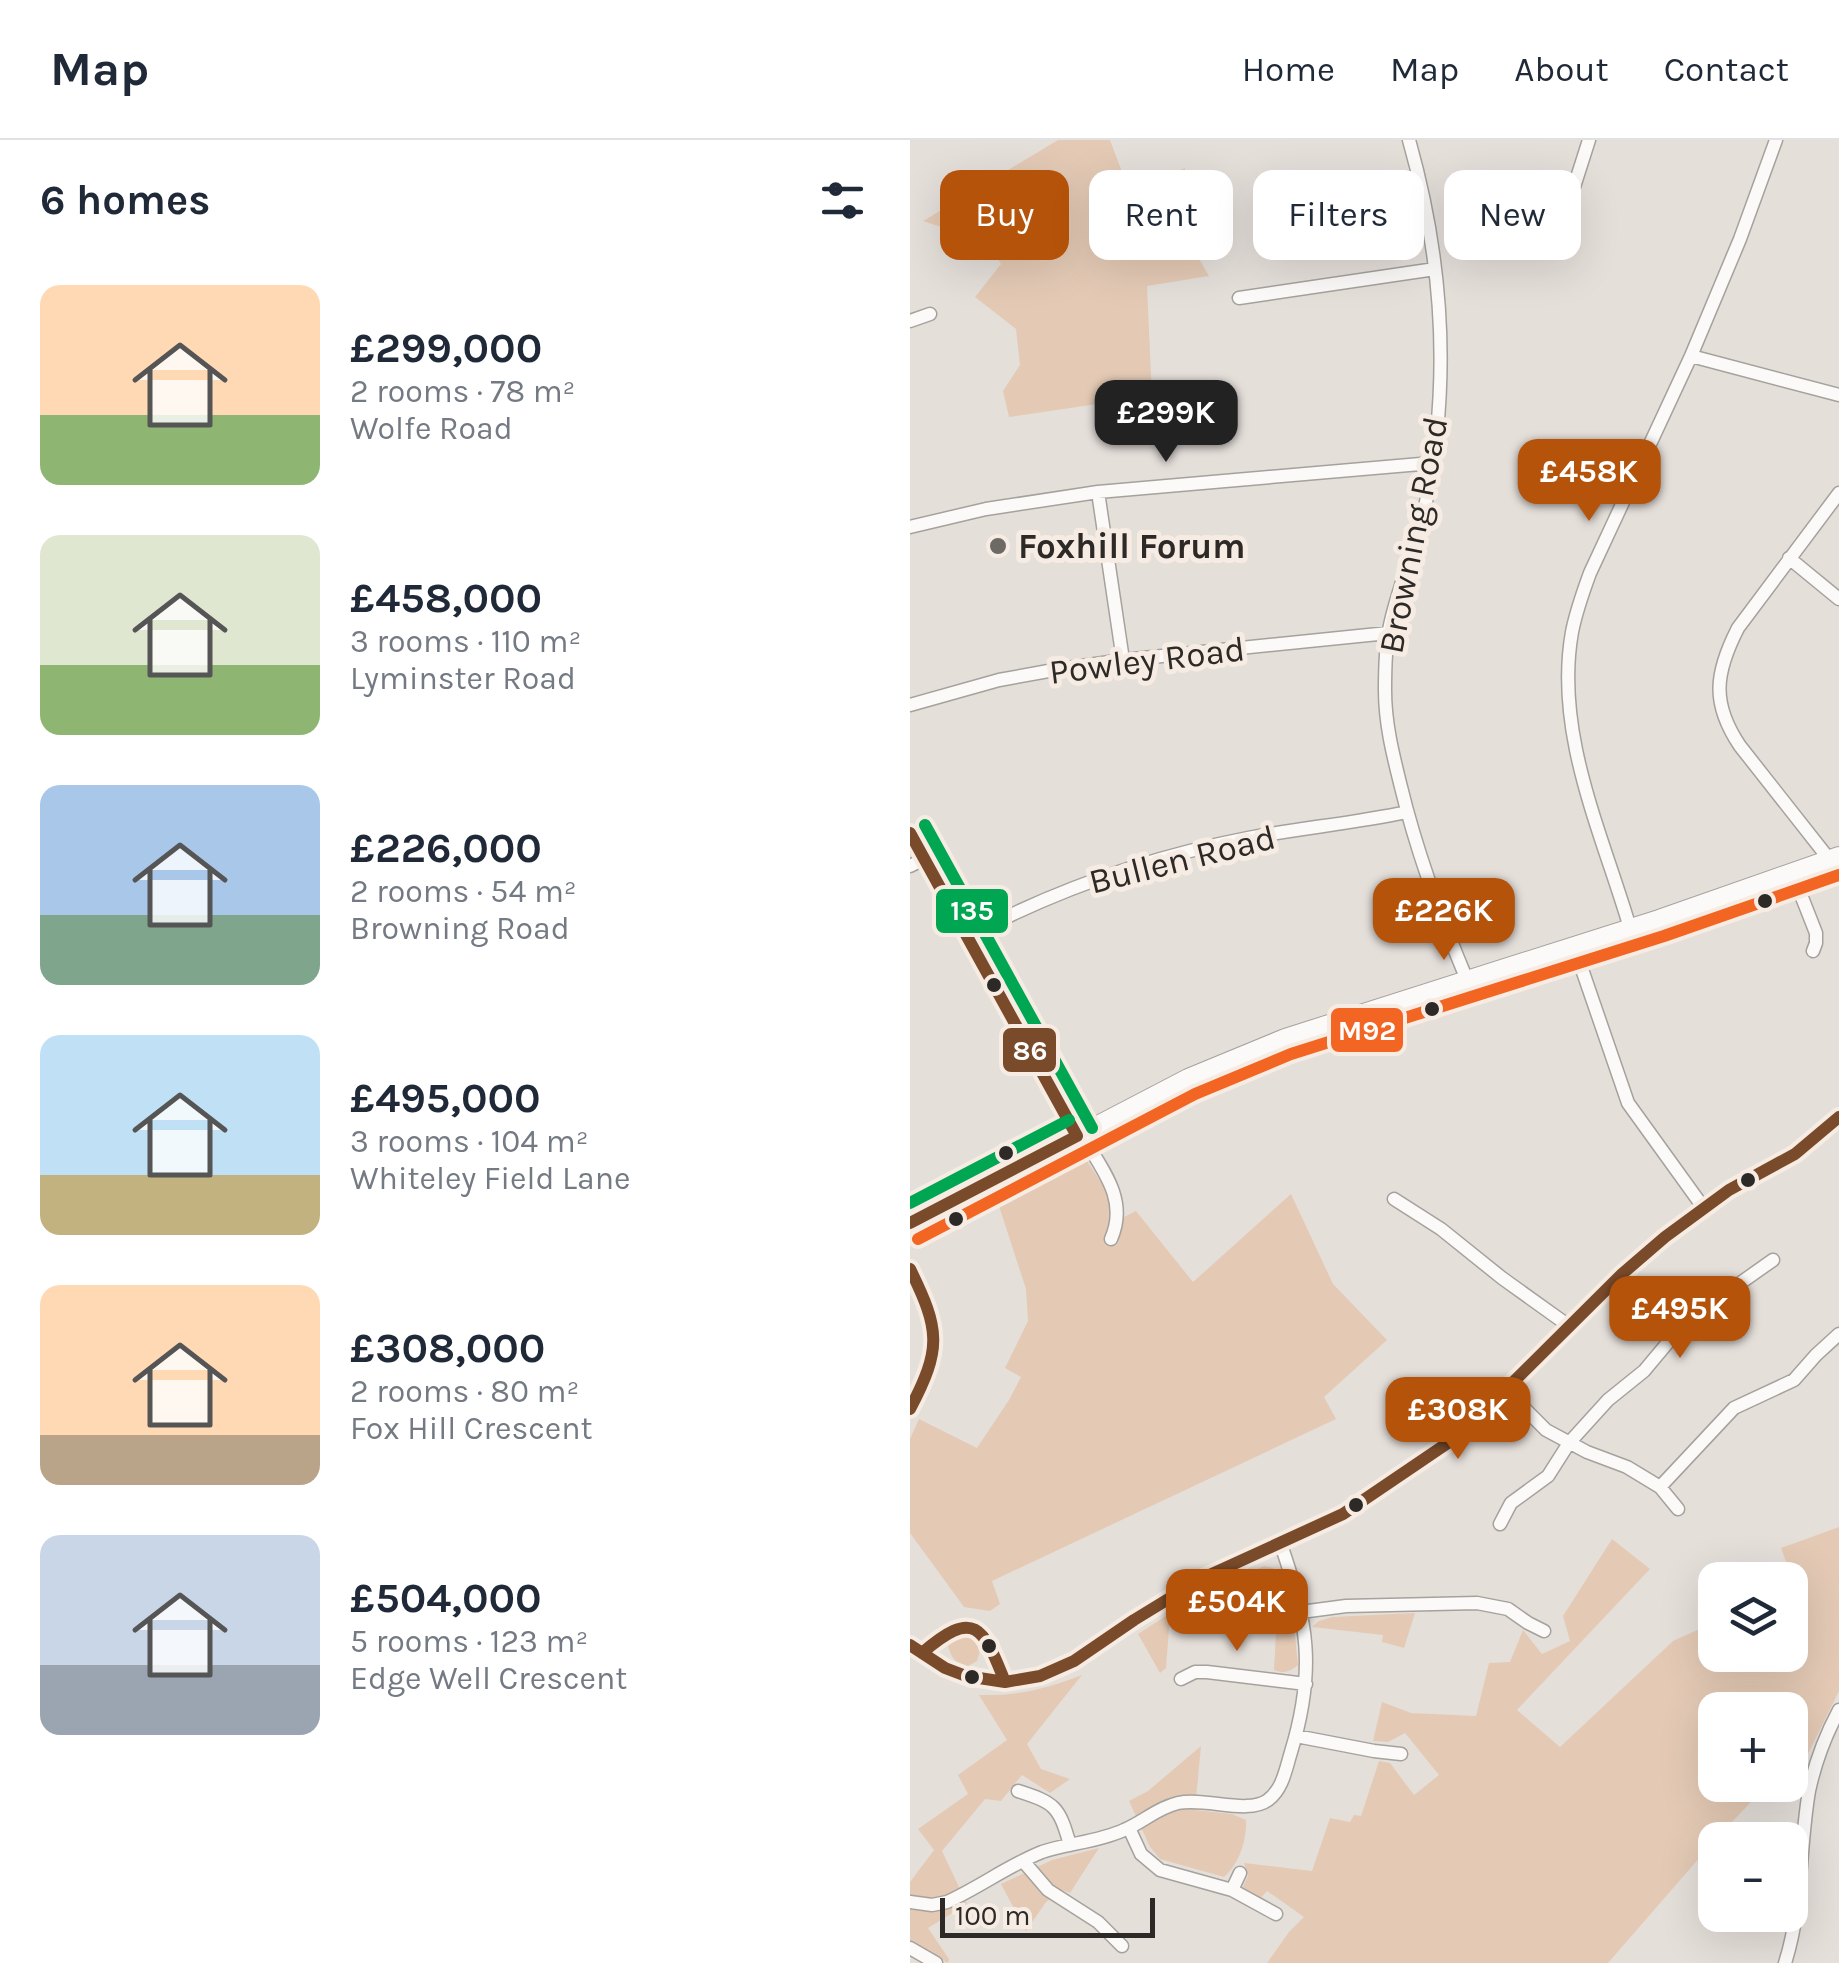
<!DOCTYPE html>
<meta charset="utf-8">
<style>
:root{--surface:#fff;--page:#f2f2f3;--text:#1f2937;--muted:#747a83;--line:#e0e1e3;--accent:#b45309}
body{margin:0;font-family:Karla,sans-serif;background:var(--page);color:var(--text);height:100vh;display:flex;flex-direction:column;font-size:38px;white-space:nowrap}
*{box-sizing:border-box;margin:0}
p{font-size:32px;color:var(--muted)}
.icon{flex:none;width:55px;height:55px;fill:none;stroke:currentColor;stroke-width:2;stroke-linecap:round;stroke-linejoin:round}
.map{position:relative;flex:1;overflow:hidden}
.panel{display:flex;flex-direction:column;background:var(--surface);width:910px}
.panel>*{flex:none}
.banner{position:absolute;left:30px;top:30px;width:748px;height:90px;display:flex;gap:20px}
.controls{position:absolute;left:788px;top:1422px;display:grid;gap:20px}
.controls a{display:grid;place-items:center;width:110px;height:110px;border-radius:20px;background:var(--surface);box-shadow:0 10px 40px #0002;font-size:50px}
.scale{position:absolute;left:30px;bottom:25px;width:215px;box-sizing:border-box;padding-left:10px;border:5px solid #2d2926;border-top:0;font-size:28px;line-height:35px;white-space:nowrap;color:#2d2926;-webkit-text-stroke:8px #f6ece3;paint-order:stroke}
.price{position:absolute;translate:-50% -85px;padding:0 22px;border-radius:20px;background:var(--accent);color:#fff;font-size:32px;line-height:65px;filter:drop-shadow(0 2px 5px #0008)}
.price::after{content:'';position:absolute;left:50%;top:60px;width:30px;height:22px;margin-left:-15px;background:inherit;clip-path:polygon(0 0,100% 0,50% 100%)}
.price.on{background:#222;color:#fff}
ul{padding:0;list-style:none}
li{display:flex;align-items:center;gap:30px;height:250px;padding:0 40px}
li span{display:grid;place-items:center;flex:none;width:280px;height:200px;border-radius:20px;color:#555}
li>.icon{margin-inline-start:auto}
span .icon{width:120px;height:120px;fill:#fffc;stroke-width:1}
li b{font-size:42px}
h2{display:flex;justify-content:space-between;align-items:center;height:120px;padding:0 40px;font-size:42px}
.chip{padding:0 35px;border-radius:20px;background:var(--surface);box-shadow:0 10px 40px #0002;font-size:35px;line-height:90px}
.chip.on{background:var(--accent);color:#fff}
header{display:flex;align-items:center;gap:60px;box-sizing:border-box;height:140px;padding:0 50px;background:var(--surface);border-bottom:2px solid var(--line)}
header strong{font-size:48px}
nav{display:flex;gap:55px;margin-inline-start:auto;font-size:35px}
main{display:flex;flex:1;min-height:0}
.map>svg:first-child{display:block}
.green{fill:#e4cab5}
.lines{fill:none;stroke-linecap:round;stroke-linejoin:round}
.street-casing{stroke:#a5a19d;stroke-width:15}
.secondary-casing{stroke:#a5a19d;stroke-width:20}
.street{stroke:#fbfaf9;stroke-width:12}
.secondary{stroke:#fbfaf9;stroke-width:18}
.bus-1-casing{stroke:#f6ece3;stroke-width:20}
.bus-2-casing{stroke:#f6ece3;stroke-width:20}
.bus-3-casing{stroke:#f6ece3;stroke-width:20}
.bus-1{stroke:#7a4b2a;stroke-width:12}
.bus-2{stroke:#f26522;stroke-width:12}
.bus-3{stroke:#00a651;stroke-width:12}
.poi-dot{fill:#6d6965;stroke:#f6ece3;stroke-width:4}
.bus-dot{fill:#2d2926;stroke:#f6ece3;stroke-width:4}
.labels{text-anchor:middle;stroke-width:10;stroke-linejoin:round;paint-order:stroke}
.street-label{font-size:35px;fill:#2d2926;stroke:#f6ece3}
.poi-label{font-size:35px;font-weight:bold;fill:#2d2926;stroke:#f6ece3;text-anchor:start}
.line-badge{stroke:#f6ece3;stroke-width:4}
.badge-label{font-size:28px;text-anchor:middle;font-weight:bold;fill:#fff}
</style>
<header>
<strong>Map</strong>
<nav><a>Home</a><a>Map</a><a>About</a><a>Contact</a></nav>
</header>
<main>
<section class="panel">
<h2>6 homes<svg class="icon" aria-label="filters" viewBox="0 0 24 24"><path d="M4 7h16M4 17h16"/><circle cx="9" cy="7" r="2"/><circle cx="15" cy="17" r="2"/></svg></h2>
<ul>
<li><span style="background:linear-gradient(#ffd9b3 65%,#8fb573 0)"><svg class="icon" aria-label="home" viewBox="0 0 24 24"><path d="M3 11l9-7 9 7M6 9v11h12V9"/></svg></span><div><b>£299,000</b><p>2 rooms · 78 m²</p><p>Wolfe Road</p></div></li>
<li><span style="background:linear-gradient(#dfe7d0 65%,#8fb573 0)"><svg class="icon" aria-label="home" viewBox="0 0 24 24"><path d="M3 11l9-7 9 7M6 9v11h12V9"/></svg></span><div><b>£458,000</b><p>3 rooms · 110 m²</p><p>Lyminster Road</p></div></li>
<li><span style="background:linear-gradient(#a9c7e8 65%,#7fa58c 0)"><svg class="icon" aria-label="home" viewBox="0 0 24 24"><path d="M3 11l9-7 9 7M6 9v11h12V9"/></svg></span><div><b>£226,000</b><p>2 rooms · 54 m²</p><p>Browning Road</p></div></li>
<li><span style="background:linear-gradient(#bfe0f5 70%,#c2b280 0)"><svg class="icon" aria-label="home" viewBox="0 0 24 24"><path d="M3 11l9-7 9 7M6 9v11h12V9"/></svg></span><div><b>£495,000</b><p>3 rooms · 104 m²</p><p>Whiteley Field Lane</p></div></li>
<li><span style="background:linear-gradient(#ffd9b3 75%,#b9a48a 0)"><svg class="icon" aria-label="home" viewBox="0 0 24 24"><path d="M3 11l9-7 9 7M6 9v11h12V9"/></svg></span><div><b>£308,000</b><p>2 rooms · 80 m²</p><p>Fox Hill Crescent</p></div></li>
<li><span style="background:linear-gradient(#c9d6e8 65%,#9aa5b1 0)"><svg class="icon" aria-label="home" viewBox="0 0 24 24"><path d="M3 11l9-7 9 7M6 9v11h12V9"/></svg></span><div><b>£504,000</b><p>5 rooms · 123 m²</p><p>Edge Well Crescent</p></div></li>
</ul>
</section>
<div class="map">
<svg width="929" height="1823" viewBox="0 0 929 1823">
<rect width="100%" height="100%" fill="#e5dfda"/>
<path class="green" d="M148,0h52l20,53 55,-25 -1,65 25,43 -62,10 5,110 -143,21 -6,-26 17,-26 -4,-36 -41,-32 26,-33 -14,-22 -64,-21z
M157,1012h11l9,9 37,56 12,-6 57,71 98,-88 42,90 54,56 -63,57 12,22 -344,162 8,23 -10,7 -26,-4 -54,-74v-94l9,-20 58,29 32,-48 12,-23 -16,-9 23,-47 -2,-32 -30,-92 1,-7z
M929,1387v164l-30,61 -19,15v-57h-75v75h52l-52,55 -107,123h-341l22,-31 15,-15 -37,-26 -8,9 -17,-12 6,-12 -4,-13 68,8 18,-53 20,4 4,-7 7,1 18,-55 11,2 24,32 25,-20 -34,-42 -17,9 -15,-1 9,-39 29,11 65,3 13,-53 21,-1 13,-32 19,24 28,-13 -7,-25 49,-77 38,30 -133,141 43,37 113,-106 42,-19v33h75v-69l4,-3 -13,-35z
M354,1426l9,2c20,25 22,66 25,97 -8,7 -14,9 -24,5l4,-76 -30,-3 -35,17 -43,8 -4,52 -6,5 -22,-39 54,-35z
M505,1473l-11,35 -22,-6 1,-7 -71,-8 7,-6 13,-4z
M56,1495l8,4 6,12 -3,10 -9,5c-13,-3 -16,-7 -20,-20l8,-8z
M172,1535l-55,69 14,25 29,10 -20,14 -28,-18 -21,26 -16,-2 -43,52 25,53 -39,24 21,31 -1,4 -38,-21v-60l24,-32 -16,-21 50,-35 -10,-19 49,-35 -28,-45c38,1 67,-6 103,-20z
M291,1606l-6,64 37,4 14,6c1,20 -7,44 -22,57l-64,-18 -10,-12 -21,-46 19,-10z
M189,1708l-29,45 -8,-3 -16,12 -20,29 -25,-47 51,-24z"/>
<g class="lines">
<defs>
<path id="street" d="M499,0c34,120 42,245 16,367 -9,41 -28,81 -36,123 -4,19 -4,41 -4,60 0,34 8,65 16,97 16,66 40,131 66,193
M653,59l11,-12 15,-47
M329,158l196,-29
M0,181l20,-7
M781,216l148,39
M188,352l25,168
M0,387l76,-18 112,-17 334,-29
M879,418l50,41
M0,565l89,-25 55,-10 69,-10 265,-27
M0,693l167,303
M919,719l-89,-113c-29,-43 -25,-73 -2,-118l101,-135
M0,726l14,-7
M882,732l24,61v10l-3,8
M720,788c-28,-95 -76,-195 -58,-296 4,-20 11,-40 18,-59l101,-217 49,-117 36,-99
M57,797c88,-47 183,-80 281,-99 53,-10 107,-15 159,-26
M664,806l54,157 75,104
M171,994c20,34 48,65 30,105
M484,1059l47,30 61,49 67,48
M0,1129c32,63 34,77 0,140
M595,1249l41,41 41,22 40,15 33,20 74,-79 60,-28 22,-25 23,-21
M750,1347l18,22
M590,1384l11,-21 37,-27 21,-33 39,-43 36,-29 41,-49 88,-62
M391,1472l45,-6 131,-3 31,6 20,14 16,8
M0,1505l35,23 21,8 39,6 35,-6 34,-15 60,-41 67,-41 142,-65 118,-80 161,-160 43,-37 64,-47 66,-36 44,-37
M12,1513c52,-50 62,-26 83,29
M271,1539l14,-7h12l99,12
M386,1596l78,15 27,3
M108,1651c37,12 41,15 52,54
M219,1688l12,26 19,16 72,20 44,24
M114,1722l24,28 50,32 24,24
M322,1750l8,-17
M0,1762l22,3 15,-3c33,-15 62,-37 95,-50 27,-9 56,-10 82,-22 19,-8 33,-22 54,-27 27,-6 70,12 90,-3 15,-11 18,-32 23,-48 25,-82 17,-131 -11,-210
M0,1808l26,15
M875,1823c18,-56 14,-114 24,-172 6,-28 16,-55 30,-81"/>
<path id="secondary" d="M0,1083l278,-145 97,-40 374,-119 180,-63"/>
</defs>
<use href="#street" class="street-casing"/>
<use href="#secondary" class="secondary-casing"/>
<use href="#street" class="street"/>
<use href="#secondary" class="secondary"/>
<defs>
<path id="bus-1" d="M0,693l167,303
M0,1083l167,-87
M0,1129c30,61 32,79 0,140
M0,1505l35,23 21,8 39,6 35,-6 34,-15 60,-41 67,-41 142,-65 118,-80 161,-160 43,-37 64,-47 66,-36 44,-37
M12,1513c52,-45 61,-27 83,29"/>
<path id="bus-2" d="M8,1099l277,-145 96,-40 373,-118 175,-61"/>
<path id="bus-3" d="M15,685l167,303
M0,1063l159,-83"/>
</defs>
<use href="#bus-1" class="bus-1-casing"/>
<use href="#bus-2" class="bus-2-casing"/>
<use href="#bus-3" class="bus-3-casing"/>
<use href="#bus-1" class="bus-1"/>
<use href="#bus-2" class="bus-2"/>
<use href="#bus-3" class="bus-3"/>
</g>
<circle class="poi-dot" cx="88" cy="406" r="10"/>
<g class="bus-dot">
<circle cx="855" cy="761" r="9"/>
<circle cx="84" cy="845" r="9"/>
<circle cx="522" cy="869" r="9"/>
<circle cx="96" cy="1013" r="9"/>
<circle cx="838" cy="1040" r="9"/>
<circle cx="46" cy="1079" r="9"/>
<circle cx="446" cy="1365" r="9"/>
<circle cx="79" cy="1506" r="9"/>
<circle cx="62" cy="1537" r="9"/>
</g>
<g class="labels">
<g class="street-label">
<text transform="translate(503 395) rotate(-79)" y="12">Browning Road</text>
<text transform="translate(237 520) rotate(-7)" y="12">Powley Road</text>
<text transform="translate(272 719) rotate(-14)" y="12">Bullen Road</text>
</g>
<g class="poi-label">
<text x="108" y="418">Foxhill Forum</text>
</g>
</g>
<g class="line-badge">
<rect x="24" y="747" width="76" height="48" rx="10" fill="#00a651"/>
<rect x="419" y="866" width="76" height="48" rx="10" fill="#f26522"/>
<rect x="91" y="886" width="57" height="48" rx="10" fill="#7a4b2a"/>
</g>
<g class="badge-label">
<text x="62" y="780">135</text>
<text x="457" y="900">M92</text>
<text x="120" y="920">86</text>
</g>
</svg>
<div class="controls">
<a><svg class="icon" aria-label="layers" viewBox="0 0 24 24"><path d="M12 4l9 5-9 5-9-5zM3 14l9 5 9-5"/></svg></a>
<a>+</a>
<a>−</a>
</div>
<div class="scale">100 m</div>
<b class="price on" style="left:256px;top:325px">£299K</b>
<b class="price" style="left:679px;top:384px">£458K</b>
<b class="price" style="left:534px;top:823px">£226K</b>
<b class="price" style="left:770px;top:1221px">£495K</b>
<b class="price" style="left:548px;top:1322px">£308K</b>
<b class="price" style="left:327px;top:1514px">£504K</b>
<div class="banner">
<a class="chip on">Buy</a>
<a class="chip">Rent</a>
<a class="chip">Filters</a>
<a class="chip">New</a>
</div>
</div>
</main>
